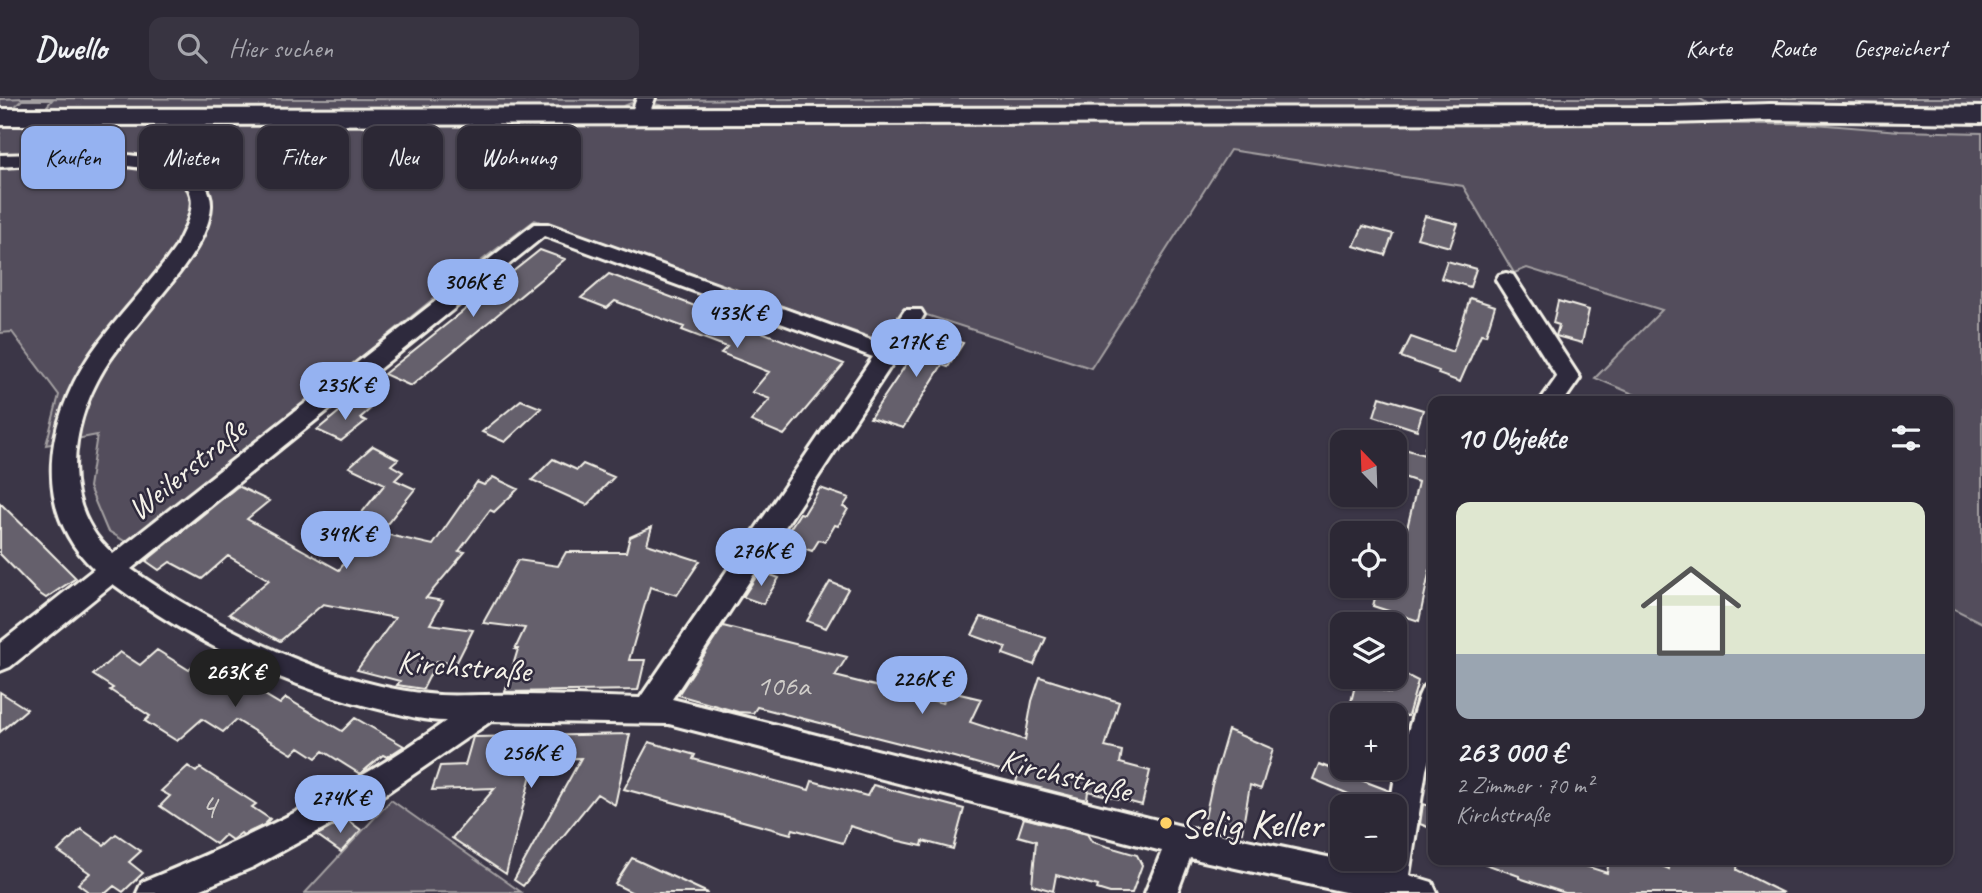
<!DOCTYPE html>
<html lang="de">
<meta charset="utf-8">
<style>
:root{--surface:#2c2835;--page:#383441;--text:#f1f3f6;--muted:#a6a6ad;--line:#484450;--accent:#95b2f1}
body{margin:0;font-family:Caveat,sans-serif;background:var(--page);color:var(--text);height:100vh;display:flex;flex-direction:column;font-size:26px;white-space:nowrap}
*{box-sizing:border-box;margin:0}
p{font-size:23px;color:var(--muted)}
.icon{flex:none;width:38px;height:38px;fill:none;stroke:currentColor;stroke-width:2;stroke-linecap:round;stroke-linejoin:round}
.map{position:relative;flex:1;overflow:hidden}
.sheet{position:absolute;left:1428px;top:298px;width:525px;height:469px;display:flex;flex-direction:column;background:var(--surface);border-radius:14px;box-shadow:0 2px 5px #0004,0 0 0 2px var(--line)}
.sheet>*{flex:none}
.hud{position:absolute;left:21px;top:28px;width:665px;height:63px;display:flex;gap:14px}
.needle{width:46px;rotate:337deg}
.fabs{position:absolute;left:1330px;top:332px;display:grid;gap:14px}
.fabs a{display:grid;place-items:center;width:77px;height:77px;border-radius:14px;background:var(--surface);box-shadow:0 2px 5px #0004,0 0 0 2px var(--line);font-size:35px}
.price{position:absolute;translate:-50% -60px;padding:0 16px;border-radius:24px;background:var(--accent);color:#111;font-size:23px;line-height:46px;filter:drop-shadow(0 2px 4px #0008)}
.price::after{content:'';position:absolute;left:50%;top:42px;width:21px;height:16px;margin-left:-10px;background:inherit;clip-path:polygon(0 0,100% 0,50% 100%)}
.price.active{background:#222;color:#fff}
ul{padding:0;list-style:none}
li{display:grid;align-content:center;gap:14px;height:371px;padding:0 28px}
li+li{border-top:2px solid var(--line)}
li span{display:grid;place-items:center;height:217px;border-radius:14px;color:#555}
li>.icon{margin-inline-start:auto}
span .icon{width:126px;height:126px;fill:#fffc;stroke-width:1}
li b{font-size:30px}
h2{display:flex;justify-content:space-between;align-items:center;height:84px;padding:0 28px;font-size:30px}
.chip{padding:0 24px;border-radius:14px;background:var(--surface);box-shadow:0 2px 5px #0004,0 0 0 2px var(--line);font-size:24px;line-height:63px}
.chip.active{background:var(--accent);color:#111}
header{display:flex;align-items:center;gap:42px;box-sizing:border-box;height:98px;padding:0 35px;background:var(--surface);border-bottom:2px solid var(--line)}
header strong{font-size:33px}
nav{display:flex;gap:38px;margin-inline-start:auto;font-size:24px}
.search{width:490px;height:63px;background:var(--page);display:flex;align-items:center;gap:18px;box-sizing:border-box;padding:0 24px;border-radius:14px;color:var(--muted);font-size:26px}
.map>svg:first-child{display:block}
.green{fill:#534e5c;stroke:#a4a0a2;stroke-width:2}
.building{fill:#65616c;stroke:#f4f1e8;stroke-width:2}
.lines{fill:none;stroke-linecap:round;stroke-linejoin:round}
.minor-casing{stroke:#f4f1e8;stroke-width:6}
.primary-casing{stroke:#f4f1e8;stroke-width:6}
.minor{fill:#2f2a3d;fill-rule:evenodd}
.primary{fill:#2f2a3d;fill-rule:evenodd}
.poi-dot{fill:#ffd166;stroke:#2f2a3d;stroke-width:2.5}
.labels{text-anchor:middle;stroke-width:5;stroke-linejoin:round;paint-order:stroke}
.number-label{font-size:30px;fill:#d0cdc9}
.street-label{font-size:33px;fill:#f4f1e8;stroke:#2f2a3d}
.near-number-label{font-size:37px;fill:#d0cdc9}
.near-poi-label{font-size:40px;fill:#f4f1e8;stroke:#2f2a3d;text-anchor:start}
</style>
<header>
<strong>Dwello</strong>
<div class="search"><svg class="icon" aria-label="search" viewBox="0 0 24 24"><circle cx="10" cy="10" r="6"/><path d="M15 15l6 6"/></svg>Hier suchen</div>
<nav><a>Karte</a><a>Route</a><a>Gespeichert</a></nav>
</header>
<div class="map">
<svg width="1982" height="795" viewBox="0 0 1982 795">
<rect width="100%" height="100%" fill="#3b3647"/>
<filter id="ink" filterUnits="userSpaceOnUse"><feTurbulence type="fractalNoise" baseFrequency=".0143" numOctaves="2"/><feDisplacementMap in="SourceGraphic" scale="14" xChannelSelector="R" yChannelSelector="G"/><feConvolveMatrix kernelMatrix="1 2 1 2 8 2 1 2 1" color-interpolation-filters="sRGB"/></filter>
<g filter="url(#ink)">
<path class="green" d="M24,0l614,2 -23,10 -572,1 9,-11h-30l-9,8 -13,-1v-8z
M960,0h739l14,9 -1037,2 -21,-5 -1,-4z
M1729,0h253v13l-249,-2z
M1067,24l748,2 84,7 83,2v490l-34,-17v-205h-298l-55,-23 67,-68 -135,-42 -13,5 -51,-87 -233,-36 -139,218 -186,-60 -21,34 -349,-122 -66,50 -340,274 -22,-14 -18,-43 8,-52 -51,10 13,-50 -47,-63 -12,1v-209z
M391,702l130,92 -216,1z"/>
<path class="building" d="M1425,118l33,8 -8,23 -33,-9z
M1363,128l30,8 -8,21 -31,-9z
M540,152l25,9 -154,127 -27,-12z
M1447,163l29,8 -6,18 -29,-9z
M609,176l78,29 157,61 -60,71 -33,-14 19,-22 -18,-7 17,-20 -48,-19 6,-6 -45,-17 2,-3 -69,-26 -8,7 -26,-10z
M1470,200l25,8 -9,29 -5,-1 -21,48 -22,-8 1,-3 -38,-14 10,-20 42,15z
M1558,203l31,9 -7,33 -26,-7 3,-11 -6,-2z
M928,234l35,11 -15,24 -6,-2 -39,63 -33,-10z
M1380,299l43,13 -6,20 -43,-14z
M521,302l20,8 -36,34 -23,-10z
M351,304l18,8 -9,8 6,3 -25,20 -24,-11z
M373,348l25,13 -7,6 12,7 -8,8 20,9 -35,44 53,12 44,-63 7,3 9,-8 25,12 -24,23 -4,-2 -31,41 6,1 -39,46 17,3 -13,23 43,6 -17,34 -19,-3 -14,28 -26,-4 3,-4 -43,-11 38,-52 -72,-14 -43,37 -51,-27 40,-34 -41,-24 -26,23 -32,-17 -11,8 -13,-9 92,-75 31,15 -22,18 92,51 31,-39 -19,-5 34,-42 -36,-17z
M1395,348l29,9 1,-8 8,1v122l-3,-1 -11,52 -46,-15 5,-20h17v-48l9,3 14,-59 -23,-8z
M553,361l24,11 6,-6 31,13 -27,28 -55,-25z
M820,390l29,10 -6,9 5,2 -10,17 -3,-1 -10,17 -6,-2 -7,11 -30,-10 18,-28 4,1z
M0,405l39,38 37,37 -30,20 -9,-6 -37,-38z
M652,429l-5,17 53,17 -23,34 -27,-8 -21,73h16l-7,30 -133,2 13,-43h-3l10,-21 -42,-5 35,-63 40,6 8,-14h60l4,-15z
M760,473l19,7 -16,26 -20,-7z
M830,484l18,7 -22,39 -19,-7z
M981,519l65,21 -12,27 -31,-11 3,-7 -34,-12z
M723,528l124,31 -12,19 108,27 4,-12 34,8 -11,23 55,18 7,-39 8,-24 79,25 -14,45 17,4 -2,12 30,8 -8,34 -54,-14 -1,9 -71,-18 2,-7 -64,-18 -197,-50 -4,6 -15,-1 -60,-17z
M157,552l32,20 17,-15 21,12 -4,3 57,34 6,-6 56,33 13,-13 49,28 -17,11 -4,-2 -23,19 -37,-23 -7,7 -17,-11 -7,7 -56,-34 -13,12 -21,-13 -25,22 -32,-20 5,-5 -40,-26 3,-2 -20,-13 27,-23 20,13z
M1398,573l20,10 -10,35h-18l-39,-14 5,-21 34,12z
M0,594l27,17 -27,23z
M1228,632l45,19 -12,40 -11,-4 -8,47 -38,-10 8,-37z
M630,636l-15,71 -18,-11 -74,92 -9,-6 67,-122 -46,1 -29,115 -54,-36 43,-50 -63,2 8,-24 25,-1 8,-28z
M649,644l46,13 -2,4 116,31 3,-9 55,15 6,-11 91,24 -11,40 -30,-8 -1,5 -27,-6 -45,-14 -7,17 -50,-14 -2,5 -167,-45z
M1319,666l71,27 -3,16h-8l-66,-28z
M188,668l8,6 4,-4 56,36 -4,3 18,12 -6,6 -21,10 -2,-2 -9,7 -7,-5 -9,9 -56,-38 10,-10 -9,-5z
M1423,706l10,3v22l-13,-5z
M1024,720l63,16 5,8 45,13 5,10 -10,28h-22l-13,-4 1,-3 -42,-11 -3,16 -21,-6 4,-44 -18,-5z
M346,721l15,11 -20,22 -24,-17z
M81,731l23,16 12,-11 25,17 -12,11 14,11 -20,19 -9,-6 -8,7h-16l-12,-9 12,-11 -32,-22z
M632,760l76,35h-75l-18,-9z
M1481,761h83l43,14 2,-14h37l23,10 1,-10h68l-1,11 46,23h-218l-46,-15v-2l-39,-14z"/>
<g class="lines">
<defs>
<path id="minor" d="M637,0h18l-7,19 -9,5 -9,-5z
M76,55c35,0 137,0 135,53 -2,33 -32,68 -52,92 -18,24 -40,46 -55,71 -35,58 -45,137 9,185l421,-330h14l334,120 23,-34h16l3,5 -3,5 -249,379 509,127 198,42 1,-9h15v-52h-5l6,-37 23,-74 4,-9 10,-4v61l-7,26 -17,105 23,7 5,11h-88l-159,-35 -13,35h-32l17,-42 -493,-127 -178,-3 -112,77 -126,69 -61,26h-55l5,-11c107,-44 210,-93 304,-161 -21,0 -43,-6 -63,-11 -96,-22 -191,-68 -270,-126l-103,83 -10,4v-28l94,-74c-63,-59 -48,-148 -4,-214 26,-38 60,-70 86,-108 7,-16 22,-39 13,-57 -20,-36 -152,-25 -189,-23v-12zM544,138l329,121 -233,341c-51,-1 -103,-4 -154,-3 -15,0 -31,1 -47,0 -105,-8 -223,-66 -308,-126z
M1506,175l7,2 67,103 -16,23h-24l17,-24 -61,-97 3,-5z"/>
<path id="primary" d="M1770,6l212,3v16l-212,-3 -101,3 -1669,2v-16l1669,-2z"/>
</defs>
<use href="#minor" class="minor-casing"/>
<use href="#primary" class="primary-casing"/>
<use href="#minor" class="minor"/>
<use href="#primary" class="primary"/>
</g>
</g>
<circle class="poi-dot" cx="1166" cy="725" r="7"/>
<g class="labels">
<g class="number-label">
<text x="783" y="597">106a</text>
</g>
<g class="street-label">
<text transform="translate(186 370) rotate(-39)" y="12">Weilerstraße</text>
<text transform="translate(464 567) rotate(4)" y="12">Kirchstraße</text>
<text transform="translate(1066 676) rotate(14)" y="12">Kirchstraße</text>
</g>
<g class="near-number-label">
<text x="208" y="720">4</text>
</g>
<g class="near-poi-label">
<text x="1180" y="739">Selig Keller</text>
</g>
</g>
</svg>
<div class="fabs">
<a><svg class="needle" viewBox="-14 -14 28 28"><path d="M0-13l5 13h-10z" fill="#e53935"/><path d="M0 13l5-13h-10z" fill="#a6a6ad"/></svg></a>
<a><svg class="icon" aria-label="locate" viewBox="0 0 24 24"><circle cx="12" cy="12" r="6"/><path d="M12 2v4M12 18v4M2 12h4M18 12h4"/></svg></a>
<a><svg class="icon" aria-label="layers" viewBox="0 0 24 24"><path d="M12 4l9 5-9 5-9-5zM3 14l9 5 9-5"/></svg></a>
<a>+</a>
<a>−</a>
</div>
<b class="price" style="left:473px;top:221px">306K €</b>
<b class="price" style="left:737px;top:252px">433K €</b>
<b class="price" style="left:916px;top:281px">217K €</b>
<b class="price" style="left:345px;top:324px">235K €</b>
<b class="price" style="left:346px;top:473px">349K €</b>
<b class="price" style="left:761px;top:490px">276K €</b>
<b class="price active" style="left:235px;top:611px">263K €</b>
<b class="price" style="left:922px;top:618px">226K €</b>
<b class="price" style="left:531px;top:692px">256K €</b>
<b class="price" style="left:340px;top:737px">274K €</b>
<div class="hud">
<a class="chip active">Kaufen</a>
<a class="chip">Mieten</a>
<a class="chip">Filter</a>
<a class="chip">Neu</a>
<a class="chip">Wohnung</a>
</div>
<section class="sheet">
<h2>10 Objekte<svg class="icon" aria-label="filters" viewBox="0 0 24 24"><path d="M4 7h16M4 17h16"/><circle cx="9" cy="7" r="2"/><circle cx="15" cy="17" r="2"/></svg></h2>
<ul>
<li><span style="background:linear-gradient(#dfe7d0 70%,#9aa5b1 0)"><svg class="icon" aria-label="home" viewBox="0 0 24 24"><path d="M3 11l9-7 9 7M6 9v11h12V9"/></svg></span><div><b>263 000 €</b><p>2 Zimmer · 70 m²</p><p>Kirchstraße</p></div></li>
</ul>
</section>
</div>
